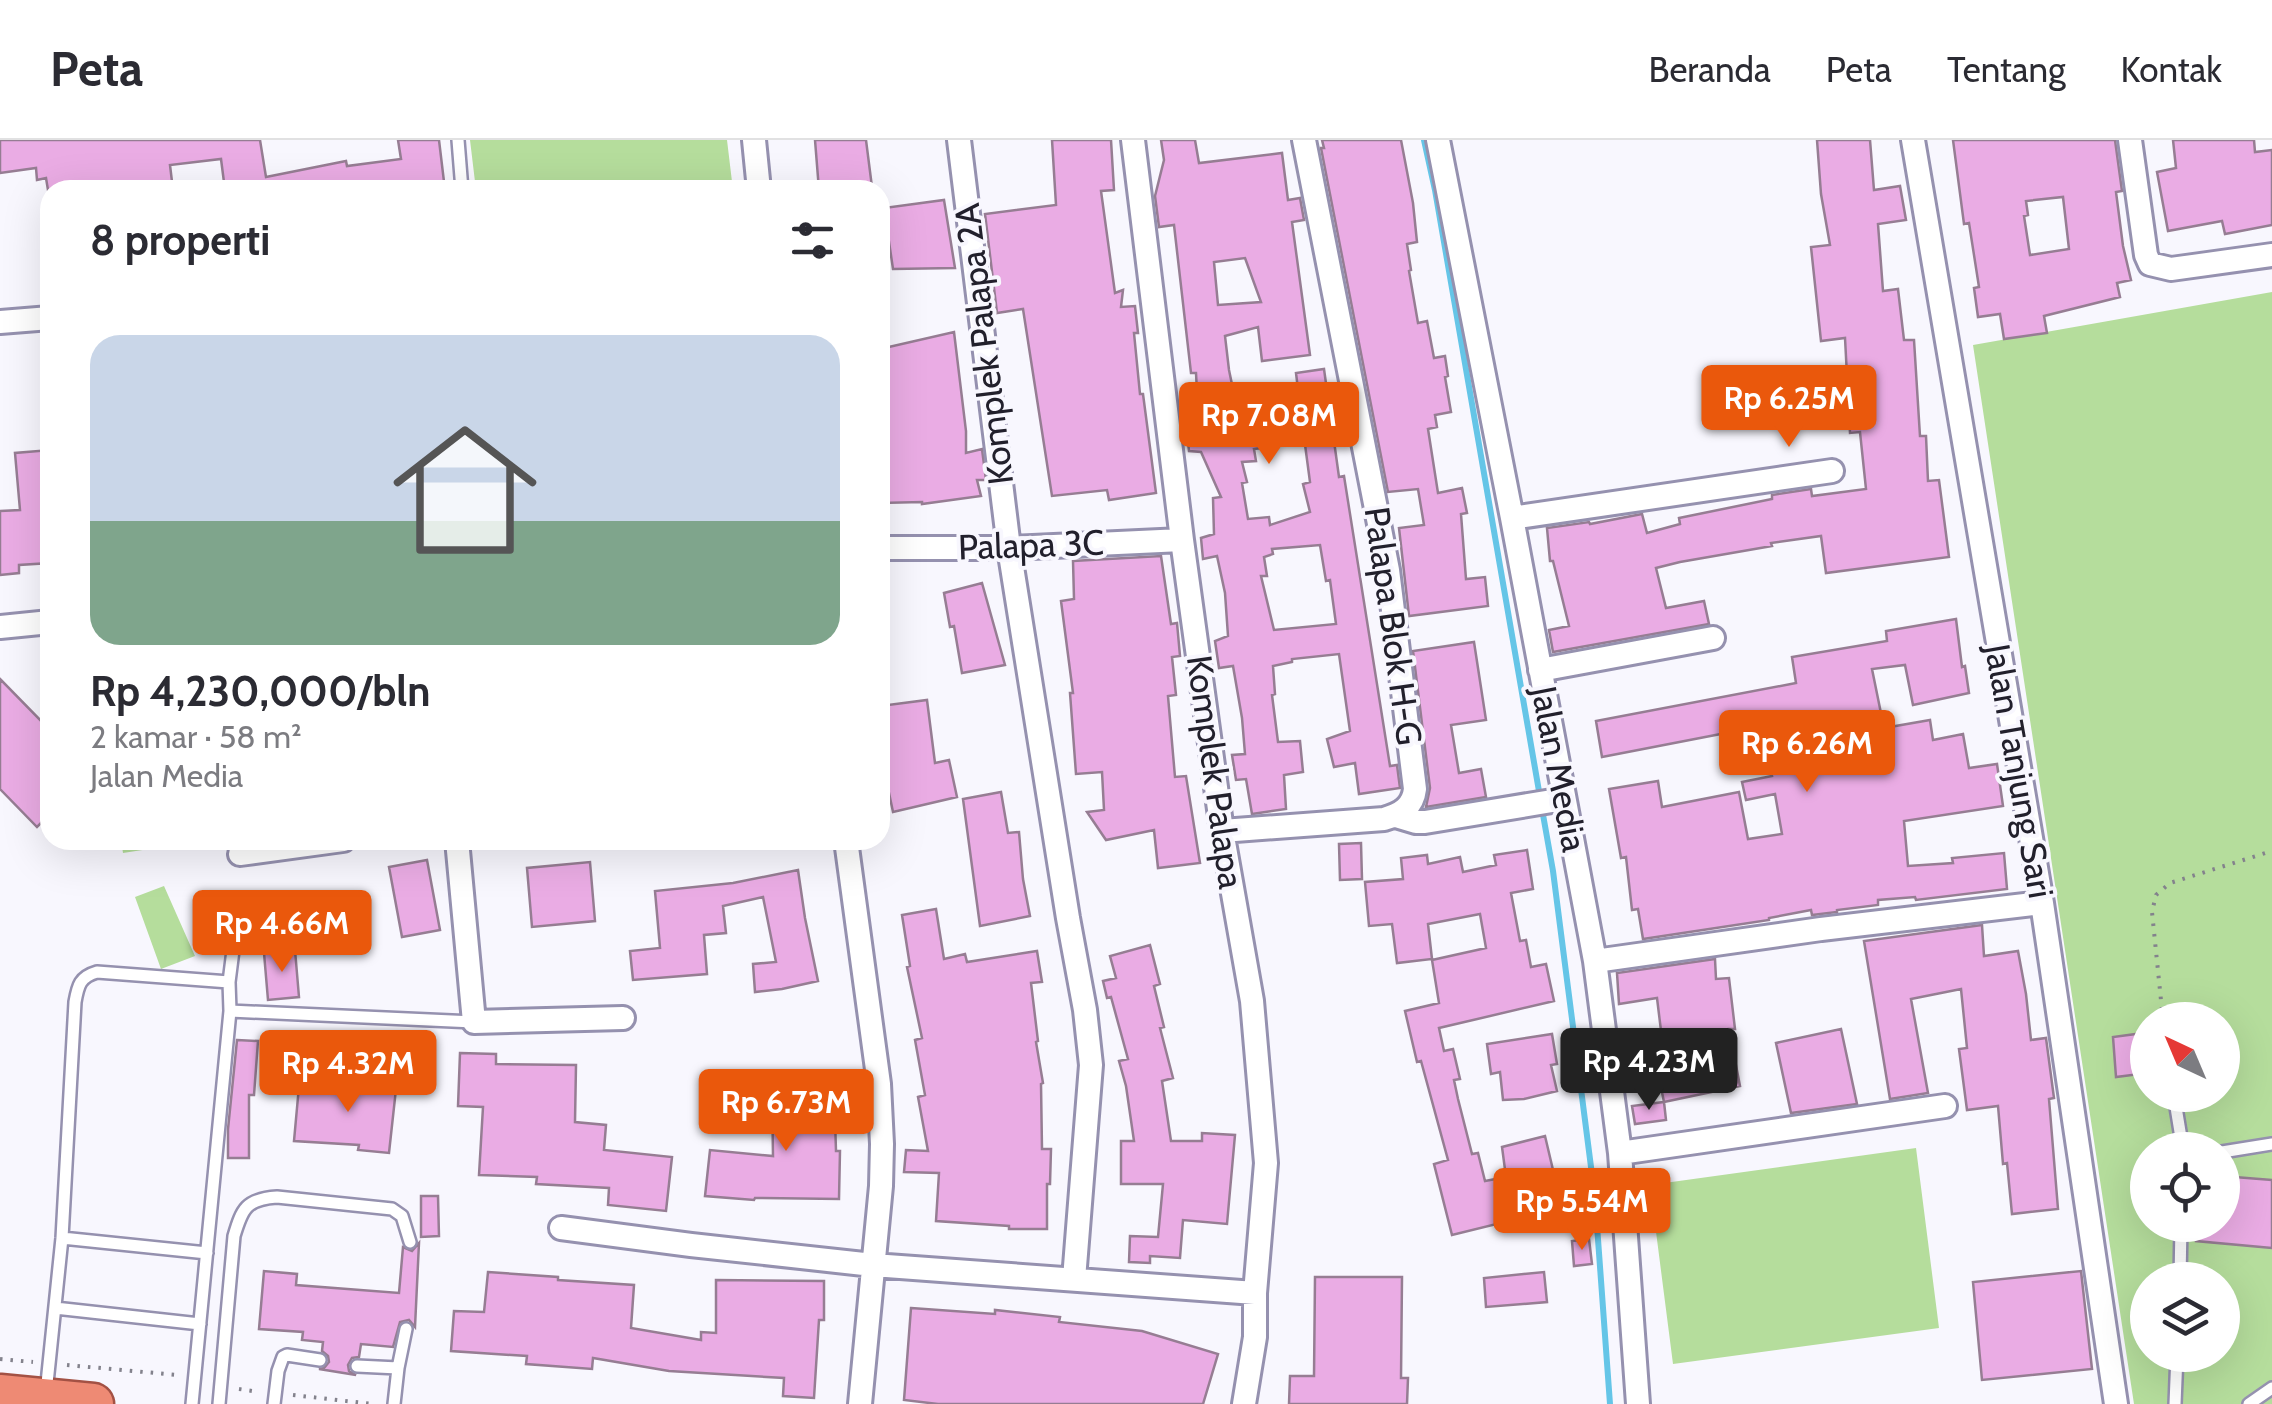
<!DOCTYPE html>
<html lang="id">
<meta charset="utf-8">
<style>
:root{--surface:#fff;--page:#f2f2f3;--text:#2b2b33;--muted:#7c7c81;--line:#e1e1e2;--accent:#ea580c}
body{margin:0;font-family:Cabin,sans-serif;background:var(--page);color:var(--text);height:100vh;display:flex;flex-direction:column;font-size:38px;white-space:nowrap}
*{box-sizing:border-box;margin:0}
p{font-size:32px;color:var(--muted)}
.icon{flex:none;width:55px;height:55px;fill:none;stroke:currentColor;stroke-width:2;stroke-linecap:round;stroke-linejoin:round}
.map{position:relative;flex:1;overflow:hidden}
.details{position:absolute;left:40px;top:40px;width:850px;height:670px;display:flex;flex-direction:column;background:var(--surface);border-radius:30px;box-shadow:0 10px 40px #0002}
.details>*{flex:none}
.needle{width:65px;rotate:316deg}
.controls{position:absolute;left:2130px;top:862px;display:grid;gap:20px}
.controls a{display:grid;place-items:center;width:110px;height:110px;border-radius:50%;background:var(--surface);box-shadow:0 10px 40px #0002;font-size:50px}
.price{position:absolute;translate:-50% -85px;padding:0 22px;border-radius:10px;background:var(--accent);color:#fff;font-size:32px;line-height:65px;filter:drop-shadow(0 2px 5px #0008)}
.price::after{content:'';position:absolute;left:50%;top:60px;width:30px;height:22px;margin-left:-15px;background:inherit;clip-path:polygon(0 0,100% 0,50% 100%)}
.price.active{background:#222;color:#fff}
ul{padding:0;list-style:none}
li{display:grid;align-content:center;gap:20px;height:530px;padding:0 50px}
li+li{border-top:2px solid var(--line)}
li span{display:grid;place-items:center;height:310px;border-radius:30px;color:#555}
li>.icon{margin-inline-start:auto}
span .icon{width:180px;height:180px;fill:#fffc;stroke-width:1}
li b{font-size:42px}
h2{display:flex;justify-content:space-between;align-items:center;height:120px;padding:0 50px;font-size:42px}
header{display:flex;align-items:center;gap:60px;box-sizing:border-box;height:140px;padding:0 50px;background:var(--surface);border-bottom:2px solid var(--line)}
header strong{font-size:48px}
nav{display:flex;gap:55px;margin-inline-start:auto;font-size:35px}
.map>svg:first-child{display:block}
.green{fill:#b5dd9c;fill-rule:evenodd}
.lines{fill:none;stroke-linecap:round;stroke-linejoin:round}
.stream{stroke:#65c5e7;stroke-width:6}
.building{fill:#eaace4;stroke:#967d93;stroke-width:2.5;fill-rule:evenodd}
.service-casing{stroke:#9591af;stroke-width:16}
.minor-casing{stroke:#9591af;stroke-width:28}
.trunk-casing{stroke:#a35144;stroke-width:45}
.path{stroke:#83828c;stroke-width:4;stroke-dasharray:2.5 8;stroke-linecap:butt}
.service{stroke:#fff;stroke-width:11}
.minor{stroke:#fff;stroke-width:22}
.trunk{stroke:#ee8a74;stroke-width:40}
.labels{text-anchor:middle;stroke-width:8;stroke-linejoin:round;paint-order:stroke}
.street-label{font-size:35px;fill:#22202c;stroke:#f8f7fe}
</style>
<header>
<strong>Peta</strong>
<nav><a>Beranda</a><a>Peta</a><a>Tentang</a><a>Kontak</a></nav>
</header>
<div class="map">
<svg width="2272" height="1264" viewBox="0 0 2272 1264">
<rect width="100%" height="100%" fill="#f8f7fe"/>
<path class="green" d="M470,0h257l6,50h-257z
M2272,152v1112h-138l-161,-1059zM2148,880h74v75h-74zM2148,1010h74v75h-74zM2148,1140h74v75h-74z
M121,700h80v1l-78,12z
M164,746l31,70 -34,13 -26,-72z
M1916,1008l23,180 -266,36 -23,-179z"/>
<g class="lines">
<path class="stream" d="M1424,0l11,50 105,607
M1542,669l11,62 42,327 15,206"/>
</g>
<path class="building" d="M0,0h260l6,37 80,-16 1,5 54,-7 -3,-19h41l6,50h-220l-4,-31 -51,6 3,25h-125l-2,-12 -9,2 -1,-12 -36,5z
M815,0h51l6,47 -53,3z
M1052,0h59l3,50 -13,1 14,102 8,-3 -2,17 14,-1 3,27h-4l6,61h3l13,99 -47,7 -2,-10 -55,6 -29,-187 -26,4 -12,-99 71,-9z
M1161,0h34l4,23 83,-10 6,47 12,-2 4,22 -12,2 18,133 -48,6 -4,-34 -33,9 4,34 5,24 18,-3 4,22 44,-7 -4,-33 28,-4 15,108 5,-1 46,290 7,-1 3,23 -41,6 -4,-31 -21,4 -7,-28 23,-8 -11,-77 -47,5v3l-19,4 2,28 -3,1 6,47 22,-1 3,31 -19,3 2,34 -34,5 -6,-35 -10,1 -4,-25 13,-1 -3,-36 -9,-52 -14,2 -4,-27 13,-5 -3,-43 -8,-37 -14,3 -2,-21 13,-4 -1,-36 8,-1 -20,-45 -12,-1 -2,-17 12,-2 -3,-59h-5l-17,-148 -15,2 -4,-31 9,-36zM1245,118l16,44 -43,3 -4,-43zM1304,297l6,45 -7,2 7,28 -40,13 -1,-8 -21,2 -6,-36 5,-1 -5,-20 14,-1 -2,-12 9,-1 -1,-5zM1320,405l6,36 4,-1 6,44 -62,6 -13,-54h6l-3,-19 9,-3 -1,-5z
M1322,0h79l12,63 4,39 -10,2 4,26 -2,1 9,52 9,-2 7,37 11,-2 3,20 -3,1 6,35 -16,3 2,12 -9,2 10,64 24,-5 5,25 -6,1 5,65 19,-2 3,29 -79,10 -10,-88 25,-3 -6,-36 -30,3 -67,-344h3z
M1817,0h53l4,50 26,-4 6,34 -28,4 5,67 15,-2 6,51h10l6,96h6l2,45 11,-1 10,77 -123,16 -5,-37 -50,7 1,3 -92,16 -24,6 10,40 38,-7 5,23 -156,28 -4,-22 20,-4 -16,-65h-3l-3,-33 42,-6 1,2 52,-10 5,19 33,-9 -1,-6 93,-19v-4l39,-6 1,7 54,-7 -6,-57 -10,1 -5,-95 -24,3 -10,-94 19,-2 -9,-51z
M1953,0h162l7,51 -6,1 7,54 8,34 -14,3 3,14 -76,19 3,17 -43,6 -4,-25 -22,3 -4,-29 5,-1 -10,-64 -5,1zM2063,57l6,52 -39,6 -6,-39 4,-1 -2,-14z
M2173,0h81l1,12 17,-2v75l-47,9 -3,-13 -54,10 -11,-59 19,-4z
M944,60l11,68 -62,1 -9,-61z
M954,192l12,99v22l16,-4 4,31h-9l4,16 -59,8v-2l-42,1v-154z
M50,310v113l-31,2v8l-19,2v-64l20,-1 -5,-57z
M1161,416l10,68 6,-1 3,33 -8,1 4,38 -8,1 7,81 11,-1 14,87 -42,5 -4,-38 -48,10 -19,-28 17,-2 -2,-38 -26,2 -6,-81h3l-12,-92 13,-2 -1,-38z
M982,443l23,82 -43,8 -8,-47 -4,1 -6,-34z
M1956,479l6,48 3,-1 4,27 -56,12 -8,-40 -33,4 12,59 46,-8 3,20 30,-6 6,34 28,-4 6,42 -99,15 4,45 45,-3 -1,-5 52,-5 3,36 -91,11 -1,-3 -37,3v5l-41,5v2l-25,3 -1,-5 -42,8v2l-126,19 -5,-30 -6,1 -6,-53 -5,1 -12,-69 49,-8 4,26 77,-15 9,47 34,-5 -7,-40 -29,6 -4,-18 30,-6 -10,-50 -160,31 -6,-36 200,-38 -4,-26 95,-16 -1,-10zM1833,574l10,53 -38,6 -10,-54z
M1474,502l12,78 -35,5 8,48 22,-4 5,28 -60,10 4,-19 -17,-137z
M0,539l50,51v84l-13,13 -37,-38z
M927,560l8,63 14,-3 8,37 -64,15 -8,-38 -5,-68z
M1001,652l7,41 11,-1 4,47 7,37 -50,10 -17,-127z
M1361,703l1,36 -22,1 -1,-36z
M1527,710l6,39 -22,4 9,48 6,-1 5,27 15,-3 8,37 -115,27 5,23 9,-2 7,30 -6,1 4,19 14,55 6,-1 7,28 21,-4 -4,-30 43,-11 17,72 -110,27 -18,-71 14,-4 -27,-99 -4,1 -12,-51 34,-8 -7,-43 54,-12 -6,-34 -52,10 4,35 -35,4 -5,-39 -23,2 -4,-44 38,-3 -2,-21 26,-3 1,9 32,-7 3,15 33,-7 -2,-10z
M427,720l13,70 -38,7 -13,-70z
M590,722l5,59 -63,6 -5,-59z
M798,730l7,48 13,63 -36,8 -27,3 -2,-28 23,-2 -13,-65 -40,9 3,27 -22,2 3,39 -74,6 -3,-29 30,-3 -5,-57 78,-8z
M936,769l8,50 21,-5 2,8 70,-11 5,31 -11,1 7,58 -2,1 7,41 -2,1 1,65h9l-1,35h-3v45h-38v-3l-73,-5 3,-48 -35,-1 2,-22 22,1 -10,-54 7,-2 -10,-55 7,-2 -15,-71 3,-1 -8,-51z
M1982,785l2,31 34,-5 8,43 5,46 15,-2 8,60 -5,1 9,110 -46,5 -5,-51 -4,1 -5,-58 -31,4 -8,-61 8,-1 -6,-59 -50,10 17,94 -38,6 -26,-158z
M1150,805l10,39 -6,2 10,41 -4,1 13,50 -11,3 9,60h31v-8l33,2 -8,89 -44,-4 -3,38 -30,-2v7l-21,-1 1,-26 28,1 5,-53h-42v-43h13l-8,-55 -7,-25 9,-2 -17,-62 -4,1 -4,-17 13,-3 -6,-22z
M295,810l4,47 -31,3 -4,-47z
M1715,819l1,20 13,-1 6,51h-6l11,57 -76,16 -11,-53 10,-2 -6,-49 -38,6 -2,-31z
M1841,889l16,75 -66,9 -15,-70z
M1552,894l5,30 -6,1 6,26 -33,8 -21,1 -3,-28 -9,2 -4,-30z
M2136,894l4,40 -24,3 -3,-40z
M237,900l21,1 -4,54h-5v63h-21v-29z
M460,913l36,1v10l80,1 -1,57 31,3 -2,25 68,7 -6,54 -58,-6 1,-17 -73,-4 1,-7 -58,-2 4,-68 -25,-1z
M366,938l31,2 -8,73 -31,-3 1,-5 -65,-4 5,-55 66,4z
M834,947l2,64h4l-1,48 -84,-1 -1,2 -49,-4 5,-46 63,6 -1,-66z
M1664,962l2,18 -31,4 -3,-18z
M2222,1036l50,4v68l-76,-7 1,-16h25z
M421,1056h17l1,40 -18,1z
M1589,1099l3,25 -18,2 -2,-25z
M419,1103l-4,84 -6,-7 -9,2 -7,25 -32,-3 -2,13 -7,1 -4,7 1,6 7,4 -37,-6 5,-1 5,-6 -1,-6 -6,-5 1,-9 -21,-2 1,-8 -44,-3 5,-58 33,3 -1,11 103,8 4,-46 9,4z
M2081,1131l11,98 -110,11 -9,-98z
M488,1132l70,5v3l76,5 -3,43 70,12v-8l15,1v-53l108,1v39h-5l-5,78 -31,-2 1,-18 -115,-7 -76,-13 -1,11 -66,-5 1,-8 -76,-5 3,-40 30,1z
M1544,1132l3,30 -61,5 -2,-29z
M1315,1137h87l-1,101h7l-1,26h-118l1,-28h24z
M911,1168l84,6v-4l65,7 -1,5 83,9 76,23 -15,50h-265l-34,-4z"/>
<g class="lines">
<defs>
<path id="service" d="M458,0l4,50
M230,871l244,11
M2174,955l9,55
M2222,1012l50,-8
M62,1098l145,15
M2180,1140l1,-55
M55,1168l145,16
M357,1226l41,2
M46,1253l16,-155 13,-236c3,-17 5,-25 22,-30l132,10
M192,1264l38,-393 -1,-29 9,-71
M219,1264l15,-168c8,-27 12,-37 43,-39l115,12 10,7 8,26
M274,1264l4,-33 5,-14 4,-2 33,5
M394,1264l4,-36 8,-39
M2175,1264l2,-49
M2249,1264l23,-16"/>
<path id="minor" d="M754,0l5,50
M959,0l50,408 59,370 17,92 6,55 -17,214
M1133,0l49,400 40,291 30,170 14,162 -11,130v44l-11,67
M1438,0l74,378 83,443 25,192 18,251
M1913,0l129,763 74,501
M2130,0l16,115 4,9 21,5 101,-14
M0,182l50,-4
M1512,378l320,-47
M880,408h129l173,-8
M0,487l50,-5
M1540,530l173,-32
M1396,676l20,6h9l139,-23
M1222,691l162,-12c17,-5 29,-12 31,-30l-27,-219 -84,-430
M457,700l17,182 149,-4
M846,700l33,244 3,60 -1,42 -21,218
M240,714l103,-14
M1595,821l226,-32 221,-26
M1620,1013l325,-47
M561,1088l130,17 182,20 382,28"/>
<path id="trunk" d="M0,1255l93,9"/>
</defs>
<use href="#service" class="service-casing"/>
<use href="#minor" class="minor-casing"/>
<use href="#trunk" class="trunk-casing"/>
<path class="path" d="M2163,880l-11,-108 4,-17 14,-12 102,-32
M0,1219l33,3
M67,1225l110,10
M239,1249l20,3
M293,1255l80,9"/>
<use href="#service" class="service"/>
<use href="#minor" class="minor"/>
<use href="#trunk" class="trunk"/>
</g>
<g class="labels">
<g class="street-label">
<text transform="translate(984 204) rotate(-97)" y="12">Komplek Palapa 2A</text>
<text transform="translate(1031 405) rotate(-2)" y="12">Palapa 3C</text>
<text transform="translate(1393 486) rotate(82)" y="12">Palapa Blok H-G</text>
<text transform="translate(1559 629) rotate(79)" y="12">Jalan Media</text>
<text transform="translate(2019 631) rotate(80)" y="12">Jalan Tanjung Sari</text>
<text transform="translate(1215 632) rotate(82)" y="12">Komplek Palapa</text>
</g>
</g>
</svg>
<div class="controls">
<a><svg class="needle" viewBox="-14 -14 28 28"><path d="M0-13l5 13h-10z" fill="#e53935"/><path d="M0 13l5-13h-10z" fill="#7c7c81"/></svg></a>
<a><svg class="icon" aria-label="locate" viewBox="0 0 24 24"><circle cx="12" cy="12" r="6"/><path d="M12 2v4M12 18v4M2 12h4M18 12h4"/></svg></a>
<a><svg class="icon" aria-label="layers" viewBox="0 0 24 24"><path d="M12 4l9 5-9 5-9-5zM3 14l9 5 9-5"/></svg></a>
</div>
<b class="price" style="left:1789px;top:310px">Rp 6.25M</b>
<b class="price" style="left:1269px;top:327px">Rp 7.08M</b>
<b class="price" style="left:1807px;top:655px">Rp 6.26M</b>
<b class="price" style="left:282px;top:835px">Rp 4.66M</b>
<b class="price active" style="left:1649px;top:973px">Rp 4.23M</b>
<b class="price" style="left:348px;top:975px">Rp 4.32M</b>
<b class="price" style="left:786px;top:1014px">Rp 6.73M</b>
<b class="price" style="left:1582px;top:1113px">Rp 5.54M</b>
<section class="details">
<h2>8 properti<svg class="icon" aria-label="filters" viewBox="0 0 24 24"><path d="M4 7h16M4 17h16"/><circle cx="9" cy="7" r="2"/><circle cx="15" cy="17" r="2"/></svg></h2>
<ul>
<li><span style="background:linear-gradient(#c9d6e8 60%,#7fa58c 0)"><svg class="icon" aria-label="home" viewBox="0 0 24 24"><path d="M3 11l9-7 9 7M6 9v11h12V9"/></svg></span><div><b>Rp 4,230,000/bln</b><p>2 kamar · 58 m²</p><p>Jalan Media</p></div></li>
</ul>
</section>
</div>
